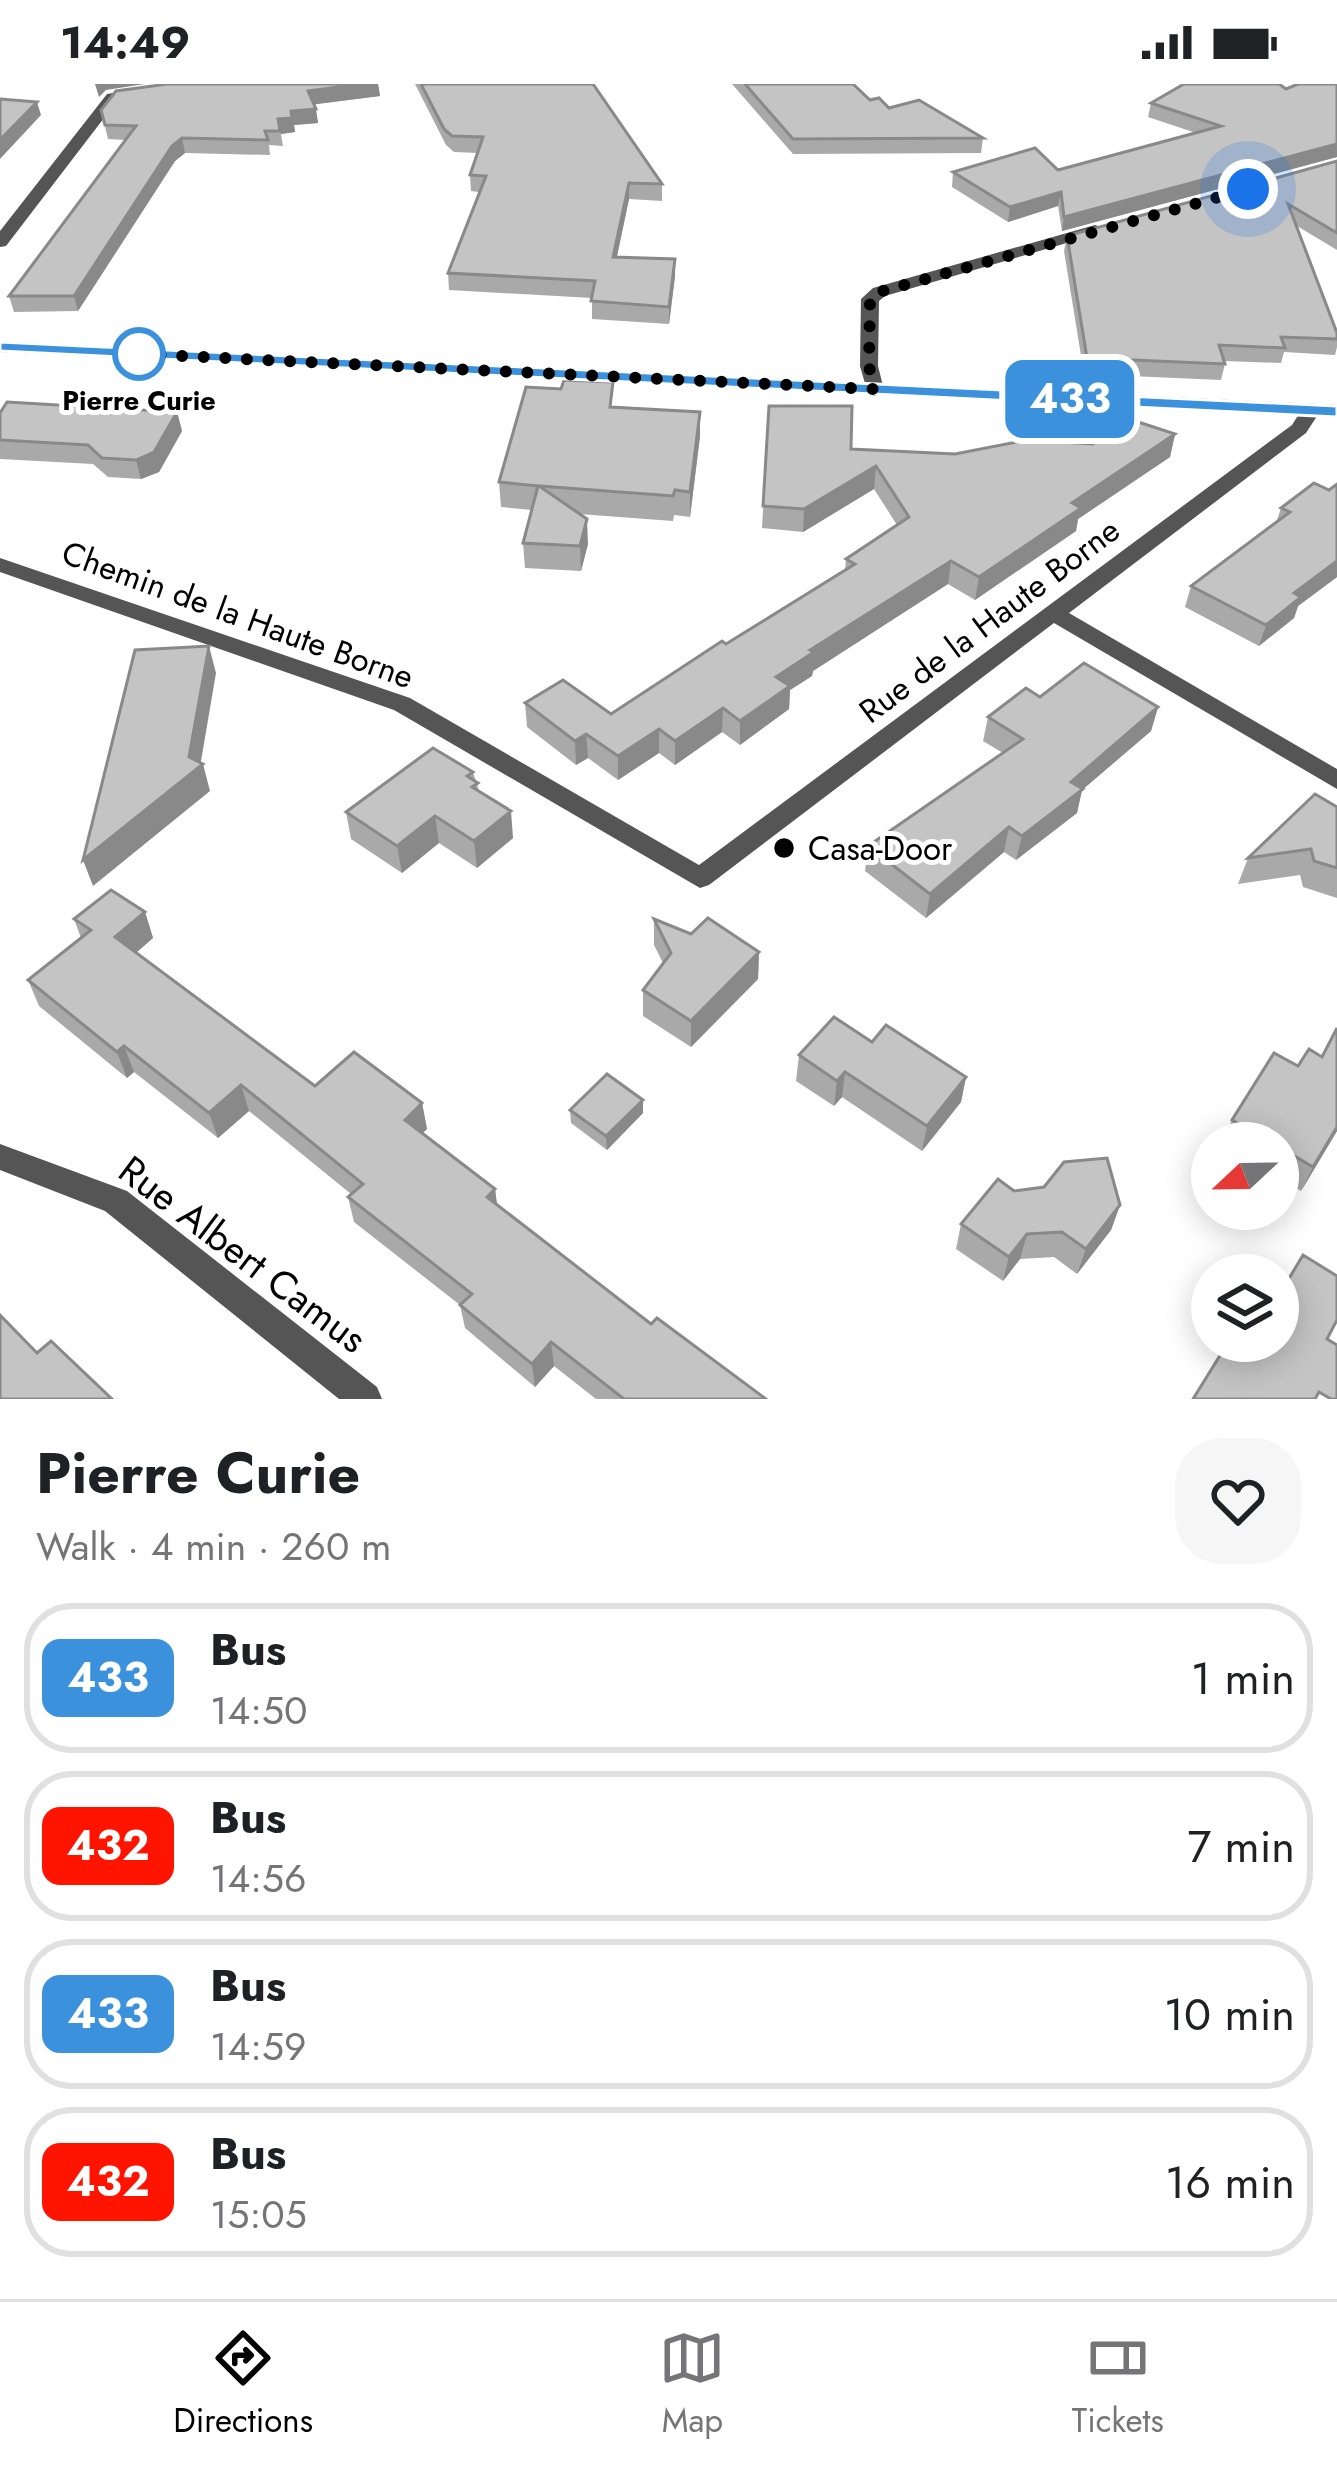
<!DOCTYPE html>
<html lang="en">
<head>
<meta charset="utf-8">
<style>
	:root { --surface:#fff; --page:#f6f6f6; --text:#202124; --muted:#757577; --line:#e0e0e0; --accent:#000 }
	body { margin:0; font-family:Jost,sans-serif; background:var(--page); color:var(--text); height:100vh; display:flex; flex-direction:column; font-size:45px; white-space:nowrap }
	* { box-sizing:border-box; margin:0 }
	p { font-size:39px; color:var(--muted) }
	.icon { flex:none; width:66px; height:66px; fill:none; stroke:currentColor; stroke-width:2; stroke-linecap:round; stroke-linejoin:round }
	.map { position:relative; height:1315px; overflow:hidden }
	.details { display:flex; flex-direction:column; background:var(--surface); flex:1 }
	.details>* { flex:none }
	.badge { padding:0 24px; border-radius:18px; font-size:42px; line-height:78px }
	.needle { width:78px; rotate:248deg }
	.buttons { position:absolute; left:1191px; top:1038px; display:grid; gap:24px }
	.buttons a { display:grid; place-items:center; width:108px; height:108px; border-radius:50%; background:var(--surface); box-shadow:0 6px 30px #0003; font-size:60px }
	.you { position:absolute; width:60px; height:60px; margin:-30px; border:9px solid #fff; border-radius:50%; background:#1a73e8; box-shadow:0 0 0 18px #1a73e833 }
	.map>.badge { position:absolute; translate:-50% -50%; box-shadow:0 0 0 6px #fff }
	.round { display:grid; place-items:center; flex:none; width:126px; height:126px; border-radius:48px; background:var(--page) }
	.overview { display:flex; align-items:center; justify-content:space-between; height:204px; padding:0 36px }
	h1 { font-size:57px; font-weight:700; line-height:90px }
	ul { padding:0; list-style:none }
	li { display:flex; align-items:center; gap:36px; height:150px; margin:0 24px 18px; padding:0 12px; border:6px solid var(--line); border-radius:48px }
	li div { flex:1 }
	li b { display:block; font-size:45px }
	li em { font-style:normal }
	li .badge { min-width:132px; font-weight:700; text-align:center }
	.status { display:flex; justify-content:space-between; align-items:center; height:84px; padding:0 60px; background:var(--surface); direction:ltr }
	.status svg { height:33px; fill:currentColor }
	.tab-bar { display:flex; justify-content:space-around; align-items:center; height:168px; border-top:3px solid var(--line); background:var(--surface); font-size:33px; color:var(--muted) }
	.tab-bar a { display:grid; justify-items:center; gap:6px }
	.tab-bar .active { color:var(--accent) }
	.map>svg:first-child { display:block }
</style>
</head>
<body>
<div class="status"><b>14:49</b><svg viewBox="0 0 49 12"><path d="M0 12V9h3v3zM5 12V6h3v6zM10 12V3h3v9zM15 12V0h3v12zM26 1h20v11H26zM47 4h2v5h-2z"/></svg></div>
<div class="map">
<svg width="1337" height="1315" viewBox="0 0 1337 1315">
	<rect width="100%" height="100%" fill="#fff"/>
	<g fill="none" stroke-linecap="round" stroke-linejoin="round">
		<g fill="#555" fill-rule="evenodd">
			<path d="M125 7 130 8V14L117 17 6 162 0 163V147L107 10Z"/>
			<path d="M1095 141 1101 143V149L885 212 879 217 878 282 884 306 875 312 868 310 860 282 861 215 873 204Z"/>
			<path d="M1311 320 1321 326 1306 349 1069 529 1337 685V705L1054 539 709 801 700 804 394 626 0 488V474L410 614 699 781 1292 341 1304 322Z"/>
			<path d="M0 1060 127 1107 377 1303 382 1315H339L105 1127 0 1086Z"/>
		</g>
		<path fill="#222" fill-rule="evenodd" d="M0 258 1337 321V333L0 268Z"/>
	</g>
	<g fill="#a9a9a9">
		<path d="M167 0H378L380 12 314 20 318 39 294 41 295 48 281 50 283 62 269 61 270 71 185 69 175 77 78 227 14 228 9 212 126 56 108 55 101 26Z"/>
		<path d="M415 0H593L662 100V117L629 115 617 173 675 175V192L669 240 592 235V214L449 206 448 189 479 108 471 107 470 91 478 69 454 68 446 61Z"/>
		<path d="M732 0H853L870 16 889 24 983 54 981 69 793 70Z"/>
		<path d="M1337 0V73L1062 147 1058 122 1008 138 952 103 953 88 1058 86 1196 49 1148 33 1151 19Z"/>
		<path d="M1337 77V166L1297 142 1337 249V263L1335 271 1284 268 1281 279 1224 277 1225 280 1221 296 1084 290 1064 167 1067 152Z"/>
		<path d="M769 322 851 365 955 370 1093 360 1175 350 1170 373 1078 435 1076 447 975 516 948 500 813 587 812 592 790 606 789 625 740 661 722 648 675 681 659 669 618 696 588 674 576 681 527 643 525 619 611 630 845 486 846 475 897 441 874 405 803 448 762 444Z"/>
		<path d="M613 323 700 352 690 433 674 431 673 437 579 430 588 460 581 487 525 484 523 459 532 426 501 423 499 398Z"/>
		<path d="M177 328 182 347 159 388 141 395 108 393 93 380 0 375V329Z"/>
		<path d="M1337 400V493L1298 522 1294 534 1259 562 1185 523 1191 502 1276 439 1281 424 1329 406Z"/>
		<path d="M1040 613 1158 623 1151 647 1082 706 1077 729 1016 776 1004 768 926 834 865 787 868 762 1003 669 983 657 988 633Z"/>
		<path d="M473 688 479 707 513 754 477 784 439 759 402 789 351 755 346 728Z"/>
		<path d="M1337 723V814L1303 803 1300 791 1238 800 1248 774Z"/>
		<path d="M145 828 153 854 136 869 315 1002 422 1019 427 1045 422 1049 495 1105 497 1121 651 1240 766 1315H596L554 1282 535 1303 465 1244 460 1221 354 1138 348 1113 351 1110 249 1027 218 1054 134 988 127 994 39 922 28 896 81 854 74 835Z"/>
		<path d="M654 835 691 850 759 868 758 895 691 963 643 932V906L663 879 654 861Z"/>
		<path d="M1337 944V1047L1301 1107 1278 1094V1059H1222L1232 1036 1298 982 1322 973Z"/>
		<path d="M799 971 966 993 961 1018 922 1067 842 1013 834 1022 796 997Z"/>
		<path d="M643 1016V1029L607 1066 571 1039 570 1026Z"/>
		<path d="M1014 1107 1120 1121 1111 1146 1077 1190 1054 1173 1020 1175 1003 1197 956 1165 961 1140Z"/>
	</g>
	<g fill="#898989">
		<path d="M95 0H145L106 6 99 13Z"/>
		<path d="M361 0H378L380 12 310 21 308 7Z"/>
		<path d="M37 18 41 31 0 75V56Z"/>
		<path d="M316 25 318 39 294 41 295 48 281 50 278 35 291 27Z"/>
		<path d="M182 54 185 69 175 77 78 227 74 212 172 62Z"/>
		<path d="M1337 60V73L1062 147 1064 133Z"/>
		<path d="M629 99V115L613 190V173Z"/>
		<path d="M1061 108 1058 122 1008 138 1010 123Z"/>
		<path d="M675 175V192L669 240V223Z"/>
		<path d="M177 328 182 347 159 388 141 395 136 376Z"/>
		<path d="M700 328V352L690 433V408Z"/>
		<path d="M1175 350 1170 373 1078 435 1076 447 975 516 979 493 1072 419Z"/>
		<path d="M876 382 874 405 803 448 804 425Z"/>
		<path d="M587 435 588 460 581 487 580 462Z"/>
		<path d="M951 477 948 500 813 587 812 592 790 606 789 625 740 661V637L776 593 810 566Z"/>
		<path d="M1337 477V493L1298 522 1294 534 1259 562 1266 541 1294 509Z"/>
		<path d="M209 562 216 589 200 683 203 680 210 707 93 802 83 776 189 673Z"/>
		<path d="M1158 623 1151 647 1082 706 1077 729 1016 776 1022 752 1071 698Z"/>
		<path d="M723 624 722 648 675 681V657Z"/>
		<path d="M659 645V669L618 696V672Z"/>
		<path d="M586 650 588 674 576 681 575 657Z"/>
		<path d="M511 727 513 754 477 784 474 757Z"/>
		<path d="M435 732 439 759 402 789 397 762Z"/>
		<path d="M1009 743 1004 768 926 834 930 810Z"/>
		<path d="M145 828 153 854 124 879 115 853Z"/>
		<path d="M759 868 758 895 691 963V937Z"/>
		<path d="M124 962 134 988 127 994 117 968Z"/>
		<path d="M845 988 842 1013 834 1022 837 997Z"/>
		<path d="M966 993 961 1018 922 1067 927 1042Z"/>
		<path d="M241 1001 249 1027 218 1054 209 1029Z"/>
		<path d="M643 1016V1029L607 1066 606 1052Z"/>
		<path d="M422 1019 427 1045 410 1061 405 1036Z"/>
		<path d="M1337 1043V1047L1301 1107 1313 1083Z"/>
		<path d="M495 1105 498 1129 487 1113Z"/>
		<path d="M1120 1121 1111 1146 1077 1190 1086 1165Z"/>
		<path d="M1027 1150 1020 1175 1003 1197 1009 1173Z"/>
		<path d="M551 1258 554 1282 535 1303 532 1280Z"/>
	</g>
	<g fill="#c4c4c4" stroke="#898989" stroke-width="3">
		<path d="M167 0H361L308 7 316 25 291 27 292 34 278 35 280 47H265L268 56 182 54 172 62 74 212H9L136 42 105 41 101 26 116 7Z"/>
		<path d="M421 0H593L662 100 629 99 613 173 675 175 669 223 591 217 595 197 448 189 486 92 470 91 483 53 452 52 444 45Z"/>
		<path d="M745 0H853L870 16 879 14 889 24 919 16 983 54 793 55Z"/>
		<path d="M1184 0H1279L1286 5 1298 0H1337V60L1064 133 1061 108 1010 123 953 88 1035 64 1058 86 1221 42 1151 19Z"/>
		<path d="M0 15 37 18 0 56Z"/>
		<path d="M1337 77V149L1288 120 1337 249V255L1281 253 1285 264 1219 261 1225 280 1087 274 1067 152Z"/>
		<path d="M564 296 613 298 610 323 700 328 690 408 675 406 673 412 539 402 587 435 580 462 523 459 538 402 499 398 526 303 561 305Z"/>
		<path d="M7 318 177 328 154 368 136 376 102 374 88 361 0 356V329Z"/>
		<path d="M769 322H852L851 365 955 370 1027 356 1093 360 1117 331 1175 350 1072 419 1081 424 979 493 951 477 810 566 814 568 776 593 790 602 740 637 723 624 675 657 659 645 618 672 586 650 575 657 525 619 563 596 611 630 722 557 726 560 855 480 846 475 909 433 876 382 804 425 763 422Z"/>
		<path d="M1314 399 1329 406 1337 400V477L1294 509 1301 513 1266 541 1191 502 1290 428 1281 424Z"/>
		<path d="M209 562 189 673 203 680 83 776 135 566Z"/>
		<path d="M1084 579 1158 623 1071 698 1083 705 1022 752 1009 743 930 810 868 762 1023 655 988 633 1026 604 1040 613Z"/>
		<path d="M433 664 473 688 467 692 478 699 472 703 511 727 474 757 435 732 397 762 346 728Z"/>
		<path d="M1315 710 1337 723V784L1314 777 1311 765 1248 774Z"/>
		<path d="M111 806 145 828 115 853 315 1002 354 968 422 1019 405 1036 495 1105 487 1113 651 1240 657 1234 766 1315H624L551 1258 532 1280 460 1221 472 1210 348 1113 363 1100 241 1001 209 1029 124 962 117 968 28 896 91 846 74 835Z"/>
		<path d="M708 834 759 868 691 937 643 906 671 869 654 835 691 850Z"/>
		<path d="M834 933 872 958 886 941 966 993 927 1042 845 988 837 997 799 971Z"/>
		<path d="M1337 944V1043L1313 1083 1288 1068 1279 1084 1278 1059H1248L1255 1049 1232 1036 1274 969 1298 982 1309 965 1322 973Z"/>
		<path d="M607 990 643 1016 606 1052 570 1026Z"/>
		<path d="M1107 1074 1120 1121 1086 1165 1062 1148 1027 1150 1009 1173 961 1140 998 1095 1014 1107 1044 1103 1064 1078Z"/>
		<path d="M1303 1171 1337 1192V1236L1327 1255 1337 1261V1315H1331L1319 1308 1315 1315H1193L1229 1257H1278V1213Z"/>
		<path d="M0 1231 37 1269 51 1257 112 1315H0Z"/>
	</g>
	<path fill="#3c91dc" stroke="#fff" stroke-width="3" d="M0 258 1337 322V333L0 267Z"/>
	<g fill="none" stroke-linecap="round" stroke-linejoin="round">
		<path stroke="#000" stroke-width="12" stroke-dasharray="0 21.6" d="M139 270 874 305 869 282 870 215 879 208 1248 105"/>
	</g>
	<circle fill="#fff" stroke="#3c91dc" stroke-width="6" cx="139" cy="270" r="24"/>
	<circle fill="#000" stroke="#fff" stroke-width="4.5" cx="784" cy="764" r="12"/>
	<g text-anchor="middle" stroke-width="10" stroke-linejoin="round" paint-order="stroke">
		<g font-size="27" font-weight="bold" fill="#000" stroke="#fff">
			<text x="139" y="326">Pierre Curie</text>
		</g>
		<g font-size="33" fill="#000" stroke="#fff">
			<text transform="translate(238 530) rotate(20)" y="12">Chemin de la Haute Borne</text>
			<text transform="translate(989 536) rotate(-37)" y="12">Rue de la Haute Borne</text>
		</g>
		<g font-size="33" fill="#000" stroke="#fff" text-anchor="start">
			<text x="808" y="776">Casa-Door</text>
		</g>
		<g font-size="39" fill="#000" stroke="#fff">
			<text transform="translate(243 1170) rotate(37)" y="14">Rue Albert Camus</text>
		</g>
	</g>
</svg>
<div class="buttons">
<a><svg class="needle" viewBox="-14 -14 28 28"><path d="M0-13l5 13h-10z" fill="#e53935"/><path d="M0 13l5-13h-10z" fill="#757577"/></svg></a>
<a><svg class="icon" aria-label="layers" viewBox="0 0 24 24"><path d="M12 4l9 5-9 5-9-5zM3 14l9 5 9-5"/></svg></a>
</div>
<div class="you" style="left:1248px;top:105px"></div>
<b class="badge" style="left:1070px;top:315px;background:#3c91dc;color:#fff">433</b>
</div>
<section class="details">
<div class="overview"><div><h1>Pierre Curie</h1><p>Walk · 4 min · 260 m</p></div><a class="round"><svg class="icon" aria-label="heart" viewBox="0 0 24 24"><path d="M12 20l-8-8c-3-5 5-10 8-4 3-6 11-1 8 4z"/></svg></a></div>
<ul>
<li><span class="badge" style="background:#3c91dc;color:#fff">433</span><div><b>Bus</b><p>14:50</p></div><em>1 min</em></li>
<li><span class="badge" style="background:#ff1400;color:#fff">432</span><div><b>Bus</b><p>14:56</p></div><em>7 min</em></li>
<li><span class="badge" style="background:#3c91dc;color:#fff">433</span><div><b>Bus</b><p>14:59</p></div><em>10 min</em></li>
<li><span class="badge" style="background:#ff1400;color:#fff">432</span><div><b>Bus</b><p>15:05</p></div><em>16 min</em></li>
</ul>
</section>
<nav class="tab-bar">
<a class="active"><svg class="icon" aria-label="directions" viewBox="0 0 24 24"><path d="M12 3l9 9-9 9-9-9zM9 14v-3h6M13 9l2 2-2 2"/></svg>Directions</a>
<a><svg class="icon" aria-label="map" viewBox="0 0 24 24"><path d="M3 6l6-2 6 2 6-2v14l-6 2-6-2-6 2zM9 4v14M15 6v14"/></svg>Map</a>
<a><svg class="icon" aria-label="tickets" viewBox="0 0 24 24"><path d="M3 7h18v10H3zM15 7v10"/></svg>Tickets</a>
</nav>
</body>
</html>
